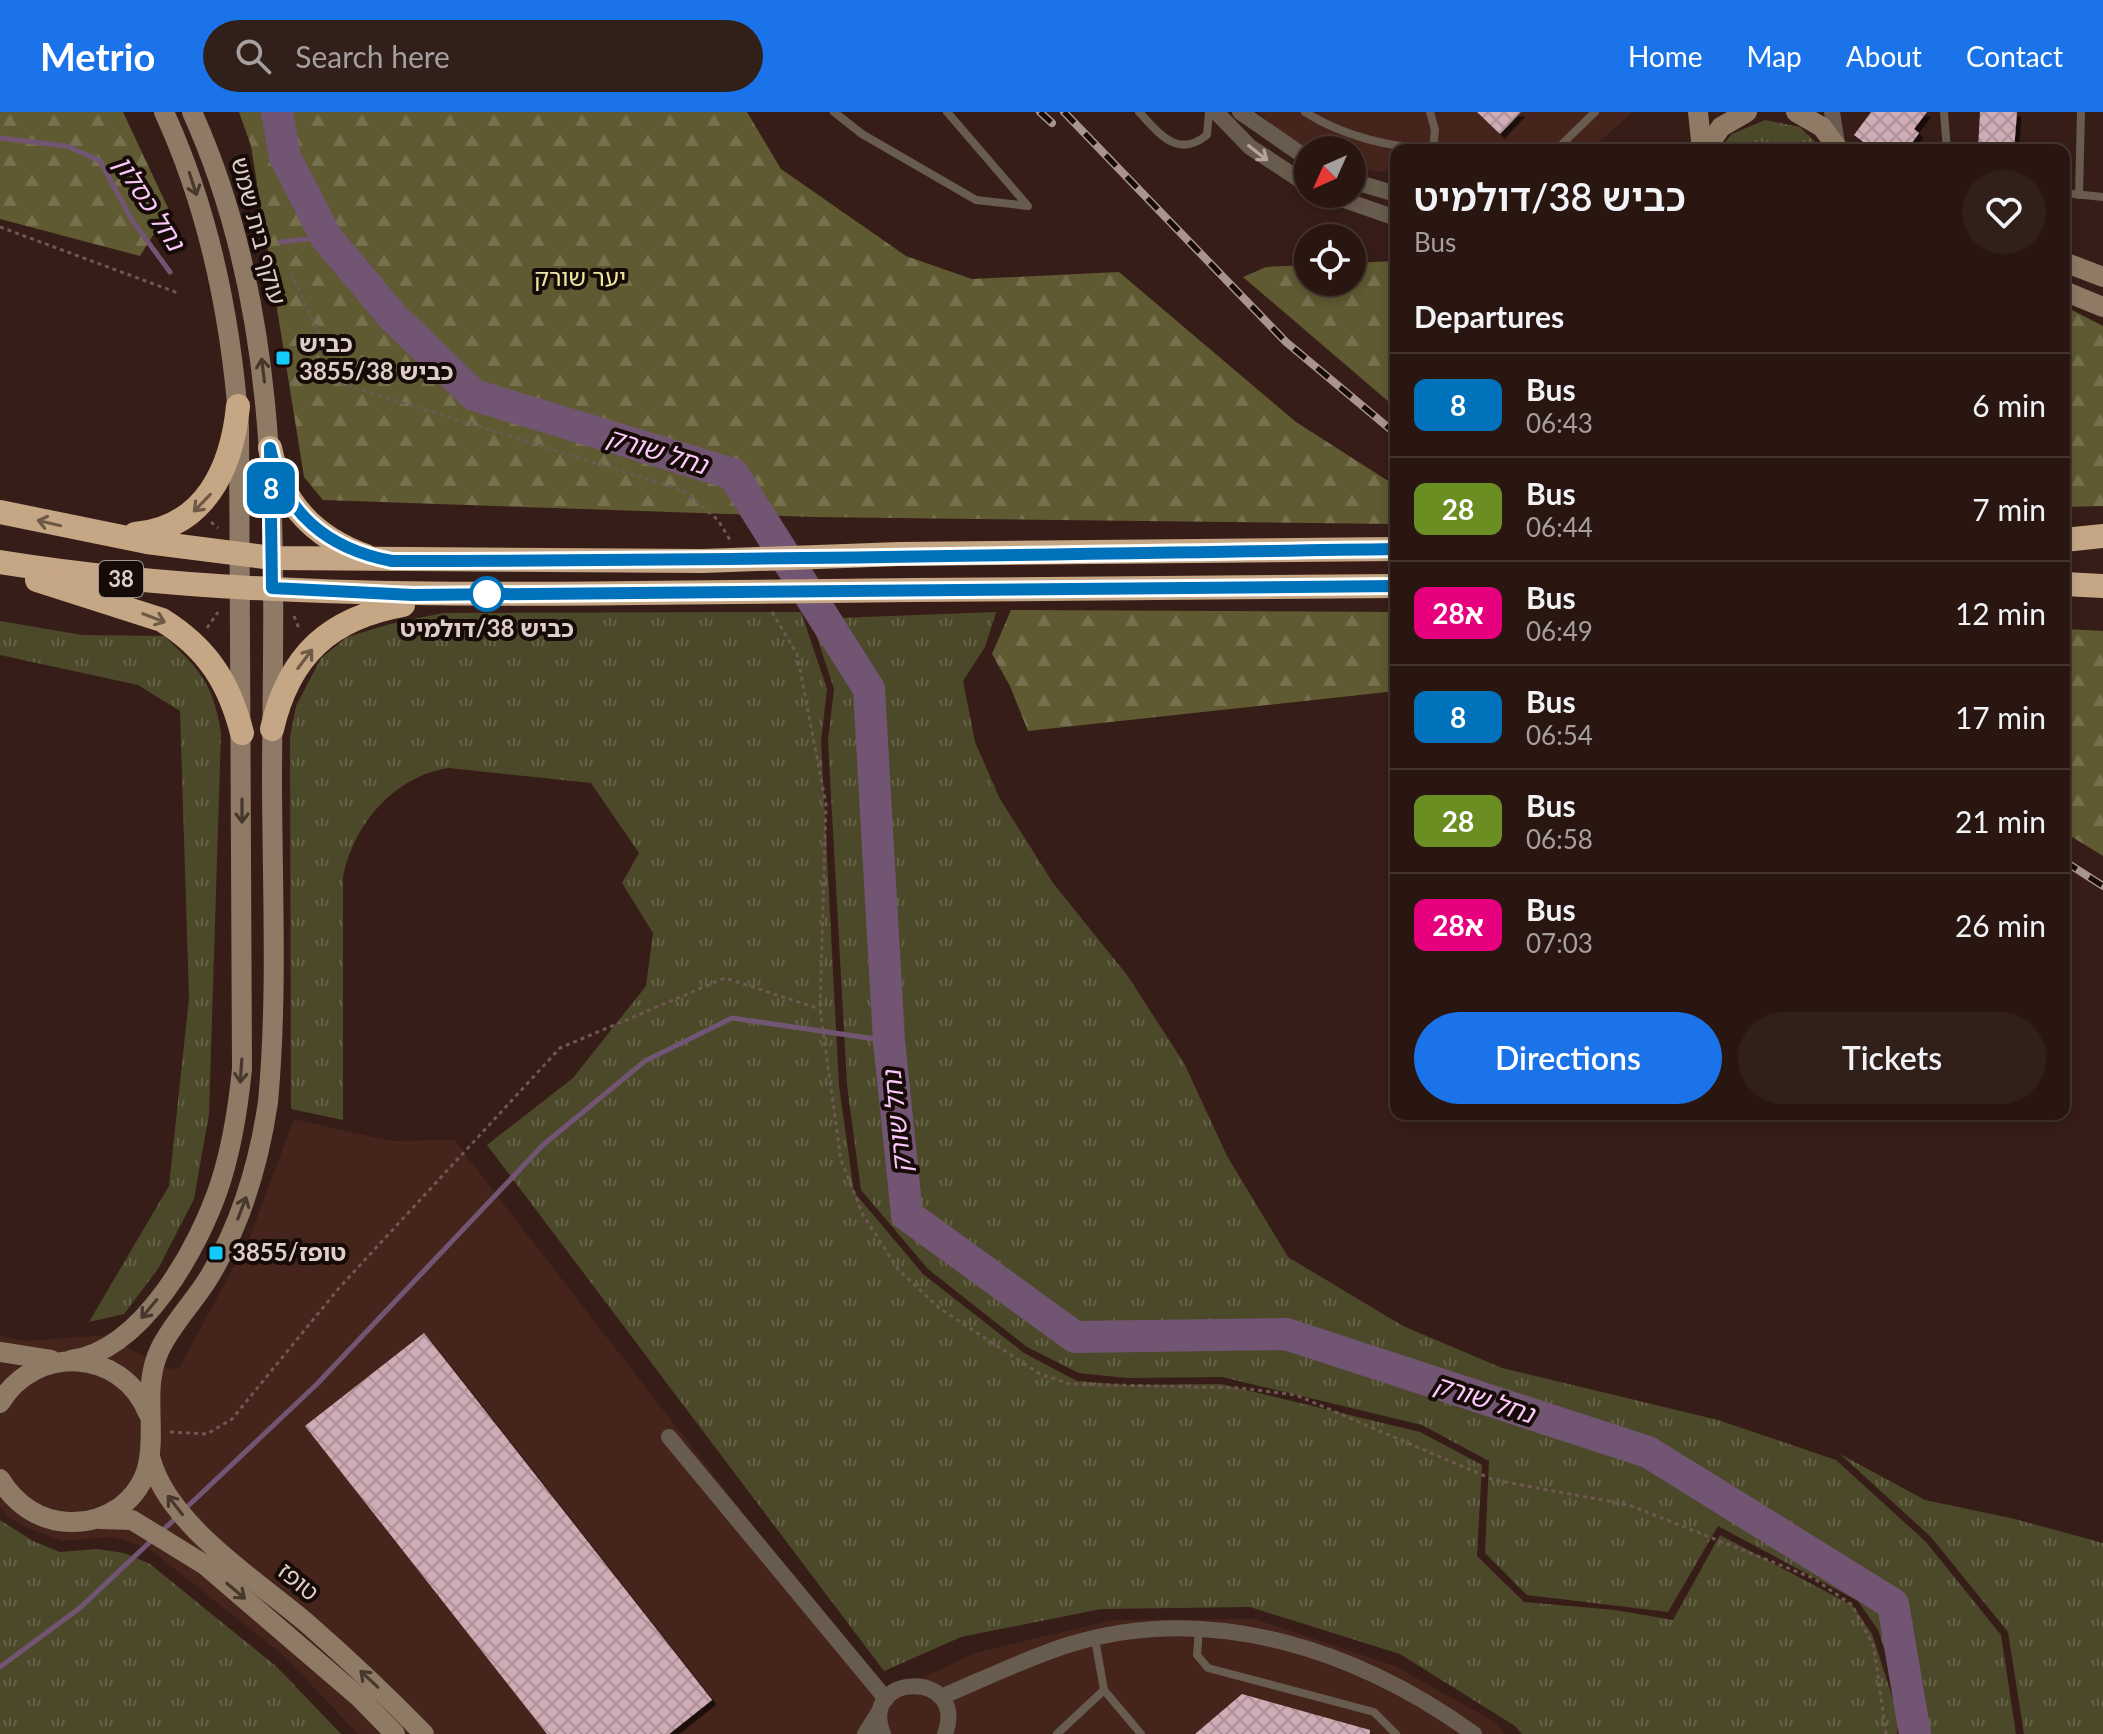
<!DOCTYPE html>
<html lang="en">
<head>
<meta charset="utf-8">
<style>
	:root { --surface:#291611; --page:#311f1a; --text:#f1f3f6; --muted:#a59f9f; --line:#453531; --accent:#1a73e8 }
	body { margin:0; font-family:Lato,"Noto Sans Hebrew",sans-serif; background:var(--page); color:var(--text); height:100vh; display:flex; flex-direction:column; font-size:30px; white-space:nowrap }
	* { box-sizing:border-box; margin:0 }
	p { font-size:26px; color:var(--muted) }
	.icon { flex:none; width:44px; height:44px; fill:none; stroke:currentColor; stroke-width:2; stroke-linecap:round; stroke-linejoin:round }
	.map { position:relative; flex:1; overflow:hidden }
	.panel { position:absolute; left:1390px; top:32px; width:680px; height:976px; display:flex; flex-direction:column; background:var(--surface); border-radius:16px; box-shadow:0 4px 12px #0003,0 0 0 2px var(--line) }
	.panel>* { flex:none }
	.badge { padding:0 16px; border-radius:12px; font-size:28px; line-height:52px }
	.needle { width:52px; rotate:225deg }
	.fabs { position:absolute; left:1294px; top:24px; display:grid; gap:16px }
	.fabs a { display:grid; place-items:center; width:72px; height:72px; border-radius:50%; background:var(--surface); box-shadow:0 4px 12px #0003,0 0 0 2px var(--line); font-size:40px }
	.map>.badge { position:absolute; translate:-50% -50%; box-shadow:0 0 0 4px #fff }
	h2 { padding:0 24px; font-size:30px; line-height:72px }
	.round { display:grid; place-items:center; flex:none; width:84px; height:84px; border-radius:42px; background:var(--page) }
	.summary { display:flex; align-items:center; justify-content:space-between; height:136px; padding:0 24px }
	h1 { font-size:38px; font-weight:600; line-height:60px }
	.primary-button { display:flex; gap:16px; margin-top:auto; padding:16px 24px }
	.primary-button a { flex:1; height:92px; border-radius:48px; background:var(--accent); color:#fff; font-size:32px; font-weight:600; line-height:92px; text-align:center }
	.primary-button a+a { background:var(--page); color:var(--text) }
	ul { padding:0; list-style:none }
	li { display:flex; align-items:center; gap:24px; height:104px; padding:0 24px; border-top:2px solid var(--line) }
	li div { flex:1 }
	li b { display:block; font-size:30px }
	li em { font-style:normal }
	li .badge { min-width:88px; font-weight:700; text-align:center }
	header { display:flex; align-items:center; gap:48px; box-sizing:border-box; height:112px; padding:0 40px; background:var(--accent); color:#fff }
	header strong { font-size:38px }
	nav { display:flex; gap:44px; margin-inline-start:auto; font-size:28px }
	.search { width:560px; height:72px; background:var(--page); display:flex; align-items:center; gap:20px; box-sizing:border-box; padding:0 28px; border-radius:44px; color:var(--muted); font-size:30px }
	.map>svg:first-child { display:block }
</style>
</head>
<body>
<header>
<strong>Metrio</strong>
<div class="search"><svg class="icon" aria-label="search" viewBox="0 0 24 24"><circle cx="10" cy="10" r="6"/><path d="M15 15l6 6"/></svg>Search here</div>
<nav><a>Home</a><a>Map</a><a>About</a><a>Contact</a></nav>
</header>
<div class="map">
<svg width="2103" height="1622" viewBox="0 0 2103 1622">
	<defs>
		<pattern id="grass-tufts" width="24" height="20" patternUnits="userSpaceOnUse" patternTransform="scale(2)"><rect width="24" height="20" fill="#4c492b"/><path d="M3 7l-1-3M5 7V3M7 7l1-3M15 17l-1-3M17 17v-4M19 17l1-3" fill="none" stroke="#656248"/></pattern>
		<pattern id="forest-firs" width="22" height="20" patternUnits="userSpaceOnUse" patternTransform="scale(2)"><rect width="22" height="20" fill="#5f5a32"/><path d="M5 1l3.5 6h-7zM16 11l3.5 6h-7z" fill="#76704e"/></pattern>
		<pattern id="building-cross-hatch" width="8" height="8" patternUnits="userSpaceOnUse" patternTransform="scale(2)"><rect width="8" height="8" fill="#cfabb5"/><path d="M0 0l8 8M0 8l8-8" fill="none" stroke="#ac9097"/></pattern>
		<filter id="shadow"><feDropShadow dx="4.5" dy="4.5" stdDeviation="0" flood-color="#0009"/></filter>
	</defs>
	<rect width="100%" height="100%" fill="#371d17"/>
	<g fill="#45241c">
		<path d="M1258 0H1632L1591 38H1396V61L1352 57V38L1297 40Z"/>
		<path d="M294 1007 390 1029 454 1028 884 1583 978 1540 1113 1508 1255 1507 1395 1554 1495 1610 1505 1622H358L283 1543 148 1436 113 1425 62 1429 27 1416 7 1404 0 1395V1224L28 1229 106 1223 166 1257 179 1256 249 1127Z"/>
	</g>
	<g fill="url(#grass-tufts)">
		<path d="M1765 8 1800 15 1823 38H1718L1732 22Z"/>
		<path d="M801 500 827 577 821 629 839 974 854 1080 923 1162 1024 1241 1077 1269 1127 1273 1221 1272 1420 1320 1482 1353 1477 1444 1524 1490 1615 1498 1673 1508 1720 1423 1853 1494 1872 1522 1899 1606 1897 1622H1522L1515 1614 1400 1542 1250 1495 1101 1497 961 1525 884 1559 487 1033 573 966 646 874 653 821 622 771 639 741 591 671 449 656C394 664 354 712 343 765V1008L291 997 290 625 296 594 321 546 347 525 390 512 443 501Z"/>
		<path d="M996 500 985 535 963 569 975 630 1000 687 1053 771 1127 863 1184 951 1227 1044 1288 1145 1403 1214 1502 1256 1718 1308 1836 1348 1926 1430 2001 1523 2016 1622H1905L1907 1606 1878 1518 1858 1489 1718 1414 1668 1500 1527 1483 1485 1441 1489 1349 1422 1313 1222 1265 1127 1266 1079 1261 1027 1235 928 1157 861 1078 847 973 828 629 834 577 811 507Z"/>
		<path d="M0 509 82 523 164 524C200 557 213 572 221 620L209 1002 194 1087 158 1157 124 1202 89 1210 169 1074 189 886 180 599 138 573 0 543Z"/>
		<path d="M1840 1342 1925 1388 2015 1407 2103 1431V1622H2024L2008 1520 1931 1425Z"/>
		<path d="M0 1408 33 1429 60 1440 97 1437 124 1441 150 1452 277 1555 341 1622H0Z"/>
	</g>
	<g fill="url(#forest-firs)">
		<path d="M0 0H123L169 98 140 144 0 107Z"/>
		<path d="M239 0H747L781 57 906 144 972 167 1119 160 1296 310 1396 374V412L815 405 323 388 304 365 251 34Z"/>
		<path d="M1396 149V296L1243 165 1266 155 1308 153V170H1352V151Z"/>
		<path d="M2064 194 2103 214V394L2064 395Z"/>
		<path d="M1011 498 1396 500V579L1028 619 1010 574 992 542Z"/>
		<path d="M2064 517 2103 519V744L2064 720Z"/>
	</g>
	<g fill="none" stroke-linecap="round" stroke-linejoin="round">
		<g stroke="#725572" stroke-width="5">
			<path d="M0 26 67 34 100 49 132 108 170 160"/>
			<path d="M281 130 326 125"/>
			<path d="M186 1396 317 1272 543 1033 645 949 732 906 889 929"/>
			<path d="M160 1421 179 1403"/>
			<path d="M0 1555 81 1495 152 1428"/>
		</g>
		<path stroke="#725572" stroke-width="32" d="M277 0 285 45 326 125 393 205 474 283 733 362 869 577 889 929 907 1103 1075 1225 1286 1222 1648 1340 1893 1492 1915 1622"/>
	</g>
	<g fill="url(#building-cross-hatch)" filter="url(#shadow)">
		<path d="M1477 0H1521L1500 22Z"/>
		<path d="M1871 0H1927L1914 17 1919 21 1907 38H1874L1854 23Z"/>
		<path d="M1980 0H2017L2014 38 1978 37Z"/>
		<path d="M424 1221 712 1588 669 1622H547L305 1314Z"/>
		<path d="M1242 1582 1370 1618V1622H1195Z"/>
	</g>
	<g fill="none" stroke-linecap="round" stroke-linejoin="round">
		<g stroke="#6f5752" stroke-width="3" stroke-dasharray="4 4" stroke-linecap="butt">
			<path d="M0 115 178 181"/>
			<path d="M291 161 342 272 683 378 718 408 730 428"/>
			<path d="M211 410 218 416"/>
			<path d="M772 500 797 542 826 692 820 897 841 1048 863 1103 898 1157 939 1196 1040 1262 1070 1272 1240 1276 1296 1283 1494 1368 1629 1393 1813 1466 1852 1493 1874 1535 1886 1622"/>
			<path d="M294 504 300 519"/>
			<path d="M207 516 218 500"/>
			<path d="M170 1320 207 1322 232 1307 339 1176 560 936 725 866 820 897"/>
		</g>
		<g stroke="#685c4e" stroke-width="8">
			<path d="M834 0 862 22 976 88 1028 94 947 0"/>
			<path d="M1139 0C1160 22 1177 47 1207 23L1209 0"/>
			<path d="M1305 0C1346 26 1393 36 1442 38"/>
			<path d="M1430 0 1435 18 1433 38"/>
			<path d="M1944 0 1947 38"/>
			<path d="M1556 38 1595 0"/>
			<path d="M2064 81 2103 85"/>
			<path d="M2079 83 2081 0"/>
			<path d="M1199 1518 1197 1543 1208 1556 1374 1600 1396 1622"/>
			<path d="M1095 1527 1104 1578 1141 1622"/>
			<path d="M1057 1622 1104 1578"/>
		</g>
		<g stroke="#685c4e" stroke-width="16">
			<path d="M1216 0 1250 35 1308 73"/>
			<path d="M1240 0 1308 47"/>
			<path d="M1832 0 1837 32"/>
			<path d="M1352 69 1396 82"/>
			<path d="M1327 82 1396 106"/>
			<path d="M669 1325 886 1587"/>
			<path d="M941 1585C984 1567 1026 1546 1071 1532 1213 1489 1359 1539 1474 1622"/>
			<path d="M865 1622 880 1598"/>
			<path d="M883 1622C858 1559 969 1558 945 1622"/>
		</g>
		<g stroke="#8e7a65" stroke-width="20">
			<path d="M1698 0 1702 38"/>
			<path d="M1796 0 1822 15 1839 38"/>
			<path d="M1705 38 1721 15 1747 0"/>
			<path d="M2064 150 2103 165"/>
			<path d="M2064 179 2103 195"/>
			<path d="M0 1240 51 1248"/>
			<path d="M71 1248C143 1238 199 1135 220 1072 232 1035 238 997 242 957L239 315C231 206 210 100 164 0"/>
			<path d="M0 1291C35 1232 122 1236 148 1301"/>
			<path d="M151 1348C169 1414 258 1469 309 1513 349 1548 387 1584 424 1622"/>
			<path d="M0 1367C15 1392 39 1409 69 1410 87 1411 105 1405 120 1395 175 1354 134 1290 160 1237 173 1210 196 1188 211 1162 242 1109 259 1051 268 990 278 882 272 771 272 663 273 439 287 209 192 0"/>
			<path d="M100 1407 132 1408 205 1453 360 1586 395 1622"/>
		</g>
		<g stroke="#c6a785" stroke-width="24">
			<path d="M270 336C281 390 313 425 366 444"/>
			<path d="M0 400 147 430 272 446 703 449"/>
			<path d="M135 422C205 416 232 356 238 294"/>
			<path d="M2064 428 2103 424"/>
			<path d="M900 442 1396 437"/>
			<path d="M0 450C243 489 489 482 734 480"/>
			<path d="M37 468 162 508C207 536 229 570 242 621"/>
			<path d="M2064 472 2103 474"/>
			<path d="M914 478 1396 474"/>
			<path d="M272 617C289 543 330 506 403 493"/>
		</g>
		<defs>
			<g id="rail">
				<path d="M1040 0 1052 11"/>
				<path d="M1064 0 1286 230 1396 322"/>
				<path d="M2064 749 2103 774"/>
			</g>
		</defs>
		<use href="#rail" stroke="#a9948f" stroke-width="8"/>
		<use href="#rail" stroke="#170b08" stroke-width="5" stroke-dasharray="15" stroke-linecap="butt"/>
		<g stroke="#c6a785" stroke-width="24">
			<path d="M703 449 900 442"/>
			<path d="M734 480 914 478"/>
		</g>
	</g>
	<defs><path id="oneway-shaft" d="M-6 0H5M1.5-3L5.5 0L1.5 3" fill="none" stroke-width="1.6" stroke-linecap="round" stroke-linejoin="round" transform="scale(2)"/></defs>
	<use stroke="#b5a59d" href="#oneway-shaft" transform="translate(1258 41) rotate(38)"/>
	<g stroke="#47372d">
		<use href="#oneway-shaft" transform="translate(193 72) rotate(72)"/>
		<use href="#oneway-shaft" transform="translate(263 258) rotate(-97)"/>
		<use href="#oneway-shaft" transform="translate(242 699) rotate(90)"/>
		<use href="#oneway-shaft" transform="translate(241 959) rotate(94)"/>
		<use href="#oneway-shaft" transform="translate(242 1096) rotate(-69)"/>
		<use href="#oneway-shaft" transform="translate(149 1197) rotate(130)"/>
		<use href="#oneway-shaft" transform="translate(175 1393) rotate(-128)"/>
		<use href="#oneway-shaft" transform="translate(236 1479) rotate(40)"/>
		<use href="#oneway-shaft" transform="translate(369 1567) rotate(-137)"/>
	</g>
	<g stroke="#6e5946">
		<use href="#oneway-shaft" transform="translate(202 391) rotate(134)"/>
		<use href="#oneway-shaft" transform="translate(49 411) rotate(-167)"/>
		<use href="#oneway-shaft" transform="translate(154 506) rotate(21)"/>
		<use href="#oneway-shaft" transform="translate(305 547) rotate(-53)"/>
	</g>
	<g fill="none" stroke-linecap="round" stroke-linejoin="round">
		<defs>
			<path id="line" d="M1396 437C1061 442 726 449 392 449 328 437 283 401 270 336L272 476 413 483 1396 474"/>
		</defs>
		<use href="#line" stroke="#fff" stroke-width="18"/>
		<use href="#line" stroke="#0072bc" stroke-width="12"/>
	</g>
	<g fill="#13cafb" stroke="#170b08" stroke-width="3">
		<rect x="275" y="238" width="16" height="16" rx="4"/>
		<rect x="208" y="1133" width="16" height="16" rx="4"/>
	</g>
	<circle fill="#fff" stroke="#0072bc" stroke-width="4" cx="487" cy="482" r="16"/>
	<g text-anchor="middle" stroke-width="8" stroke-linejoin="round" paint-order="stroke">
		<rect fill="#170b08" stroke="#a3938e" stroke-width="2" x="99" y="449" width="44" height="36" rx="6"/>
		<g font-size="22" font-weight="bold" fill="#dfcdc8">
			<text x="121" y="475">38</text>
		</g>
		<g font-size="24" fill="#dfcdc8" stroke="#170b08">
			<text transform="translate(258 119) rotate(75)" y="8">עוקף בית שמש</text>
			<text transform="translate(298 1470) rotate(40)" y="8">טופז</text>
		</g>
		<g font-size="24" fill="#eee6a1" stroke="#170b08">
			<text x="580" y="174">יער שורק</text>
		</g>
		<g font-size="24" font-weight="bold" fill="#dfcdc8" stroke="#170b08" text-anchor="start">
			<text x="299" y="240">כביש<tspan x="299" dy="28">3855/כביש 38</tspan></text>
			<text x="232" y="1149">3855/טופז</text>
		</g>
		<g font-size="24" font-weight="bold" fill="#dfcdc8" stroke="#170b08">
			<text x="487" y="525">כביש 38/דולמיט</text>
		</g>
		<g font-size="26" font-style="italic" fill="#fbc8fb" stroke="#170b08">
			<text transform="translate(149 91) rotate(57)" y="9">נחל כסלון</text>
			<text transform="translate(657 339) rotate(17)" y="9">נחל שורק</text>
			<text transform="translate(897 1010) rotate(-96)" y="9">נחל שורק</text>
			<text transform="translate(1484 1287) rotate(18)" y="9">נחל שורק</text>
		</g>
	</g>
</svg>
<div class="fabs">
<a><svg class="needle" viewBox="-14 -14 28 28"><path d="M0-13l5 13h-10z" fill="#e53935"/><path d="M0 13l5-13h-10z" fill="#a59f9f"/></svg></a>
<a><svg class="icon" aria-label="locate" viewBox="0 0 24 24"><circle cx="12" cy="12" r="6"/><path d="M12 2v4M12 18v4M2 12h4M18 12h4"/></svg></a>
</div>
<b class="badge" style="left:271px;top:376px;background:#0072bc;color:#fff">8</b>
<section class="panel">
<div class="summary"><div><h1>כביש 38/דולמיט</h1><p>Bus</p></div><a class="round"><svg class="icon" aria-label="heart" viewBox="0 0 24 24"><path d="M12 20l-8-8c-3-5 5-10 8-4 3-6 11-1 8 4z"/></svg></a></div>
<h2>Departures</h2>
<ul>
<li><span class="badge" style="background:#0072bc;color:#fff">8</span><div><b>Bus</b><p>06:43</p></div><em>6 min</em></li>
<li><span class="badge" style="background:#6b8e23;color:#fff">28</span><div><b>Bus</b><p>06:44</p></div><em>7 min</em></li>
<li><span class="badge" style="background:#e6007e;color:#fff">28א</span><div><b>Bus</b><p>06:49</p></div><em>12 min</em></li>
<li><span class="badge" style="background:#0072bc;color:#fff">8</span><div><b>Bus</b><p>06:54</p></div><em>17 min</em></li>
<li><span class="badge" style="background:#6b8e23;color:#fff">28</span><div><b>Bus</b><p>06:58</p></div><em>21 min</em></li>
<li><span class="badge" style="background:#e6007e;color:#fff">28א</span><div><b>Bus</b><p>07:03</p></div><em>26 min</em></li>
</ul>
<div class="primary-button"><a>Directions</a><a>Tickets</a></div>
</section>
</div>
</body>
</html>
